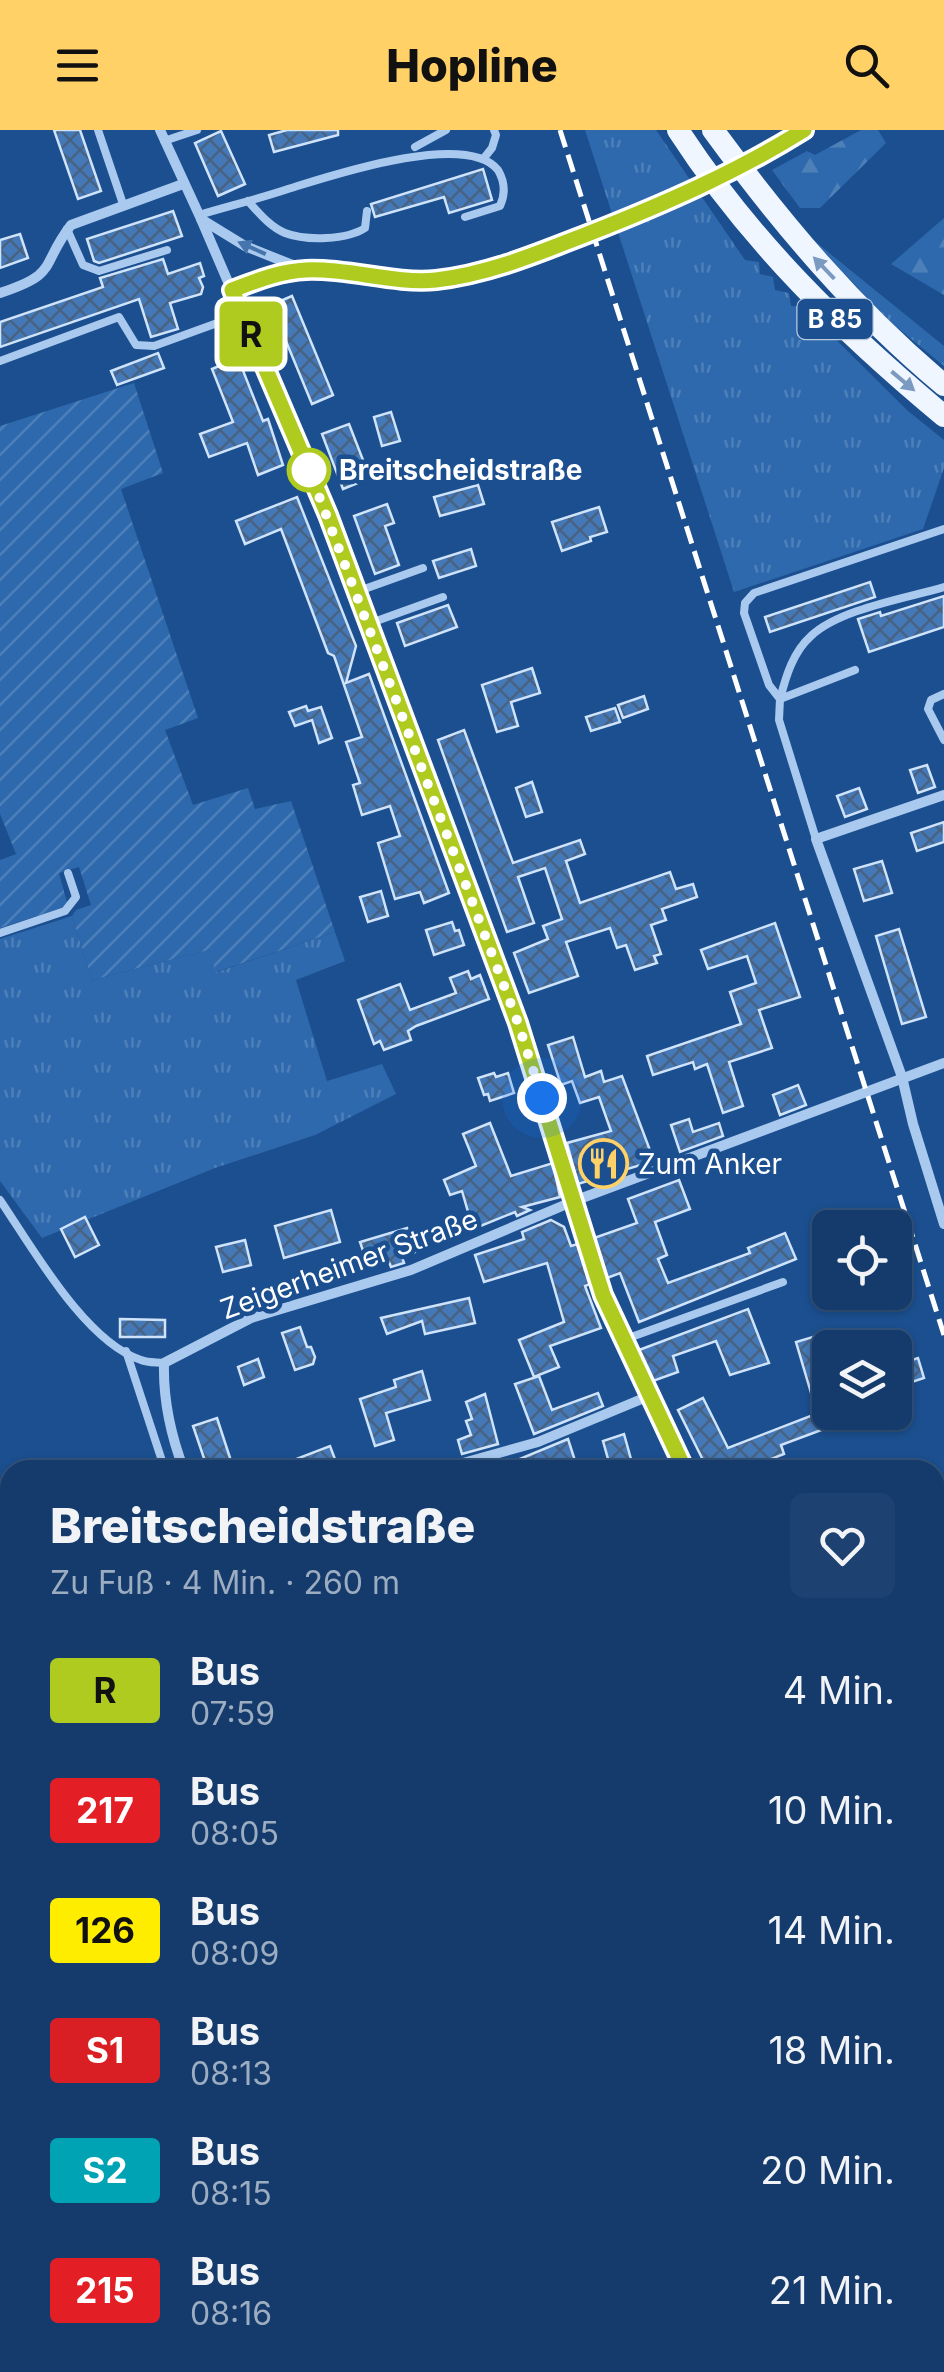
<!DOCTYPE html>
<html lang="de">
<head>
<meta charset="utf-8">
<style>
	:root { --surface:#143b6b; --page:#1d4271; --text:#f1f3f6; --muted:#9dadc1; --line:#33557e; --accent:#ffd166 }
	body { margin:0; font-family:Inter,sans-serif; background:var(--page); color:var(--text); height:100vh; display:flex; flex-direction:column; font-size:38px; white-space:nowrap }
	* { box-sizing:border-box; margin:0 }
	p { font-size:32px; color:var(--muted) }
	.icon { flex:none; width:55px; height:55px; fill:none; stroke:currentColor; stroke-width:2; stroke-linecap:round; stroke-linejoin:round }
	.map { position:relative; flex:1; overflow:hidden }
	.drawer { position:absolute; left:0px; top:1330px; width:945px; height:912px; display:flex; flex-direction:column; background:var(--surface); border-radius:30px 30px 0 0; box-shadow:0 2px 8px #0004,0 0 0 2px var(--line) }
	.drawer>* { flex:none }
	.badge { padding:0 20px; border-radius:8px; font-size:35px; line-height:65px }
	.buttons { position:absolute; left:812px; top:1080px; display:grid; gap:20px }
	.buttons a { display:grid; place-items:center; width:100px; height:100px; border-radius:15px; background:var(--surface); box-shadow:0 2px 8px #0004,0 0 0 2px var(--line); font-size:50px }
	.you { position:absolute; width:50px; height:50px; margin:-25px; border:8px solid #fff; border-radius:50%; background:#1a73e8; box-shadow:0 0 0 15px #1a73e833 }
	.map>.badge { position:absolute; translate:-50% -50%; box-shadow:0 0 0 5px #fff }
	.round { display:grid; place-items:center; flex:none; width:105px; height:105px; border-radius:15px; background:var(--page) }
	.summary { display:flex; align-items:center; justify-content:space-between; height:170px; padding:0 50px }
	h1 { font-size:48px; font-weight:800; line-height:75px }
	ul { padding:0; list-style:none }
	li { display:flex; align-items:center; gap:30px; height:120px; padding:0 50px }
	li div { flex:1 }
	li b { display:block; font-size:38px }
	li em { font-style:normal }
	li .badge { min-width:110px; font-weight:700; text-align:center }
	header { display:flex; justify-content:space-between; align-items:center; height:130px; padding:0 50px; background:var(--accent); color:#111; font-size:45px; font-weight:800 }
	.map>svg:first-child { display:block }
</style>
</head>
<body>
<header><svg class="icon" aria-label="menu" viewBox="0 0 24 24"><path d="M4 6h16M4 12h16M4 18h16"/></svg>Hopline<svg class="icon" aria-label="search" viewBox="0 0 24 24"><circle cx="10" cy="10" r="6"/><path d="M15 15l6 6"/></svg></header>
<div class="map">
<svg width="944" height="2242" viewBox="0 0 944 2242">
	<defs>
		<pattern id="grass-tufts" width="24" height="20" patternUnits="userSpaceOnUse" patternTransform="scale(2.5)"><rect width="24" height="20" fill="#2e69ad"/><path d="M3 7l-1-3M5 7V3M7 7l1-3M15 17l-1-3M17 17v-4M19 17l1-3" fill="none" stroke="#4d80b9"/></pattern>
		<pattern id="forest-firs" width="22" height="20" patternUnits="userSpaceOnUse" patternTransform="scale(2.5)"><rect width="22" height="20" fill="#2e69ad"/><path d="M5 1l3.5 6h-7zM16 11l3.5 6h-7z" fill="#4d80b9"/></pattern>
		<pattern id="garden-furrows" width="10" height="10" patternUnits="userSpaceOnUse" patternTransform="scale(2.5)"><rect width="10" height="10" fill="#2e69ad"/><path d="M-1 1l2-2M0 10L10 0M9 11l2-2" fill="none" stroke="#4d80b9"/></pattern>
		<pattern id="water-waves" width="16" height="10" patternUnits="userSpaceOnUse" patternTransform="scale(2.5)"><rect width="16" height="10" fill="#3c6290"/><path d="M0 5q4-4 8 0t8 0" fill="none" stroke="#597aa1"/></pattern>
		<pattern id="building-cross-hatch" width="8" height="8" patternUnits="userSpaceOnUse" patternTransform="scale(2.5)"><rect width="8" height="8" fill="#4478b7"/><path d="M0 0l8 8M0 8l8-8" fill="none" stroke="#486282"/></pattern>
	</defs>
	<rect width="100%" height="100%" fill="#1b4f8f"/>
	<g fill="url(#grass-tufts)">
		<path d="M585 0H656L745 130 759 132 760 144 773 147 775 160 789 163 791 176 803 177 908 281 944 310V338L923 399 734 462Z"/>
		<path d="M812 109 944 216V236L887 189Z"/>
		<path d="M72 786 92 850 209 820 217 842 335 802 345 831 296 850 327 951 382 934 396 964 315 1005 215 1038 42 1108 0 1051V809Z"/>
		<path d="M0 1879 10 1889V1974L0 1964Z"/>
	</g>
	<g fill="url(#forest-firs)">
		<path d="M861 0H878L886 13 820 78H800L772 40 807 21 815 25Z"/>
		<path d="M944 88V165L891 134Z"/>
		<path d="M195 2233H269L276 2242H201Z"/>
	</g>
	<g fill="url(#garden-furrows)">
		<path d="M134 253 163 343 121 359 198 588 165 600 193 675 248 658 255 679 291 671 335 802 216 842 209 820 92 850 72 786 76 780 91 775 79 737 59 743 68 776 0 798V730L16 724 0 684V296Z"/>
		<path d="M409 2233H567L574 2242H416Z"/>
	</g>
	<g fill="url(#water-waves)" stroke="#9cc4f0" stroke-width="2.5">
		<path d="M0 1545 10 1556V1889L0 1879Z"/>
		<path d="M269 2233H409L416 2242H276Z"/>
	</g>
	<g fill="url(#building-cross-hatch)" stroke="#cfe3fa" stroke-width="2.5">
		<path d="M54 0H80L101 61 78 69Z"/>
		<path d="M287 0H338V5L274 22 269 5Z"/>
		<path d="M221 1 245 54 218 66 195 13Z"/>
		<path d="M483 39 492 70 449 83 444 67 375 87 371 74Z"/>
		<path d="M173 81 182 106 99 133 94 131 87 109Z"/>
		<path d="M20 104 28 128 0 138V110Z"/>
		<path d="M163 129 168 144 200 133 204 146 199 148 203 157 201 164 170 173 178 199 151 207 139 169 0 217V192L103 157 100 148Z"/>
		<path d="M292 166 333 265 312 274 271 175Z"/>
		<path d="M158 223 164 238 117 255 111 241Z"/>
		<path d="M238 228 263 291 268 289 283 335 258 345 247 313 209 327 200 304 233 292 212 239Z"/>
		<path d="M391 282 400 311 382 316 374 287Z"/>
		<path d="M349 294 370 348 343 359 322 304Z"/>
		<path d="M478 355 484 374 440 386 434 367Z"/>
		<path d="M297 367 356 516 346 553 369 544 449 763 424 773 420 762 395 769 378 713 400 706 390 676 362 685 353 655 360 653 346 612 362 607 334 526 328 523 281 399 245 414 236 391Z"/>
		<path d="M387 374 394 393 385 396 399 435 375 444 354 386Z"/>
		<path d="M599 377 607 402 590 407 591 411 562 421 552 392Z"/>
		<path d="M471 419 476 436 439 448 433 431Z"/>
		<path d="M870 452 875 467 770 502 765 487Z"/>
		<path d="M944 466V497L869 522 858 489 880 482 881 486Z"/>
		<path d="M448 475 457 497 405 516 397 493Z"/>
		<path d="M532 538 540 563 511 572 518 596 497 602 482 555Z"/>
		<path d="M644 566 648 579 623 588 618 575Z"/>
		<path d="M306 576 308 581 321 577 332 608 319 613 312 590 295 596 289 582Z"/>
		<path d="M615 578 620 592 591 601 586 587Z"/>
		<path d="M464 600 513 733 580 710 585 724 566 731 580 773 670 742 676 759 693 754 697 767 662 779 666 790 651 795 661 824 654 826 657 833 635 840 626 815 617 818 610 798 566 812 578 846 529 863 514 823 548 809 543 796 562 789 545 738 518 747 534 793 507 802 438 610Z"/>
		<path d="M927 635 935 657 918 663 910 640Z"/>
		<path d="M532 652 542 682 526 687 516 658Z"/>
		<path d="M859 658 867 679 845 687 837 666Z"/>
		<path d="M944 692V712L917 721 911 703Z"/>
		<path d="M882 731 892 763 864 771 854 739Z"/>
		<path d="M381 761 388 786 368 792 360 767Z"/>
		<path d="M452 792 455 801 459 800 464 815 434 825 426 800Z"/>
		<path d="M775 793 800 867 759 880 772 918 729 932 743 976 723 983 707 934 695 939 693 932 653 945 647 926 741 894 730 862 756 853 747 826 708 839 701 820Z"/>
		<path d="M899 799 926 887 902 894 876 806Z"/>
		<path d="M468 841 471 849 480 845 489 869 416 896 408 901 411 910 384 920 380 911 374 914 358 870 400 854 410 880 456 863 450 848Z"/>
		<path d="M573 907 585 947 601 941 604 952 622 946 654 1031 578 1054 567 1013 611 1001 599 967 580 973 572 951 561 955 548 915Z"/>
		<path d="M494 943 496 947 508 943 514 963 490 971 488 964 484 965 478 948Z"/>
		<path d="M798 955 806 975 780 985 773 965Z"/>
		<path d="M689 989 693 1002 719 993 723 1006 680 1022 671 995Z"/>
		<path d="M490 993 511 1046 553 1033 560 1067 522 1077 530 1080 517 1086 515 1082 473 1099 462 1061 450 1065 444 1050 476 1036 463 1004Z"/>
		<path d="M679 1050 690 1079 655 1092 667 1125 658 1129 668 1153 750 1123 748 1118 785 1103 796 1129 639 1192 620 1143 607 1148 594 1108 637 1093 628 1069Z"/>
		<path d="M331 1080 340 1112 284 1128 275 1096Z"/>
		<path d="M85 1087 99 1115 75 1127 61 1099Z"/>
		<path d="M551 1090 564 1097 571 1116 578 1114 590 1154 585 1156 601 1198 550 1216 559 1237 534 1247 519 1210 564 1192 547 1133 484 1152 475 1125 524 1109 522 1102Z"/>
		<path d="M407 1098 415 1122 402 1127 404 1133 391 1137 389 1132 369 1138 360 1112Z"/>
		<path d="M245 1110 251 1135 223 1142 216 1117Z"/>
		<path d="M469 1168 475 1193 425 1204 422 1191 387 1204 381 1188Z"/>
		<path d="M748 1179 769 1233 730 1245 716 1211 673 1226 678 1242 653 1251 639 1220Z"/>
		<path d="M120 1189 165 1190V1207H120Z"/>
		<path d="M300 1197 307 1217H311L315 1227 313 1234 295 1240 282 1203Z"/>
		<path d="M816 1206 830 1265V1279L817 1283 796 1212Z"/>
		<path d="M918 1228 924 1248 909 1253 902 1233Z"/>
		<path d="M258 1229 264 1247 244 1255 238 1237Z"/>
		<path d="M422 1241 430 1270 386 1283 394 1310 375 1316 360 1269 396 1257 394 1250Z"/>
		<path d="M539 1246 552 1280 598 1263 603 1276 534 1304 515 1254Z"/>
		<path d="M485 1264 498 1314 462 1324 458 1310 471 1305 466 1291 472 1289 466 1272Z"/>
		<path d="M703 1268 728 1318 818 1283 824 1299 781 1315 784 1324 753 1336 755 1340H708L678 1280Z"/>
		<path d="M217 1288 234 1340H208L193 1296Z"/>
		<path d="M624 1304 634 1340H583L582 1337 608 1329 603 1311Z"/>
		<path d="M568 1309 578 1340H499L498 1338Z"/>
		<path d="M330 1316 339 1340H270V1339Z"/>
	</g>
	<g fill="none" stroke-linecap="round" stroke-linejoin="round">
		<g stroke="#a9c9ee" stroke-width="8">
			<path d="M98 0 123 74"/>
			<path d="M164 11 197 0"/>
			<path d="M415 17 446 0"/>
			<path d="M484 28 492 18 496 5 494 0"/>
			<path d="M248 71C259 83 270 97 285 103 306 111 347 110 365 98L367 81"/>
			<path d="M199 85C229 76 258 69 288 59 330 46 466 0 498 40 505 52 506 63 500 76L465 87"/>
			<path d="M67 99 83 135 99 141 167 120"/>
			<path d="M0 231 119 187 136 215 154 216 242 184"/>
			<path d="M356 462 423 438"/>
			<path d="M368 494 443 467"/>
			<path d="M855 540 780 569C786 546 793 522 811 506 839 479 907 468 944 457"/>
			<path d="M944 564 931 570 928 579 944 610"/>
			<path d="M816 709 779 590 780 569 769 555 744 483 745 473 754 463 944 399"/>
			<path d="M0 803 65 781 76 767 68 743"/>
			<path d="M0 1070C32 1117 85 1212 141 1230 148 1233 157 1232 164 1233"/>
			<path d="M623 1210 783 1152"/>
			<path d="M126 1221 165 1340"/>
			<path d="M0 1969 10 1980"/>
		</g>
		<g stroke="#a9c9ee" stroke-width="10">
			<path d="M160 0 201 89 328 385 523 906 603 1165 686 1340"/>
			<path d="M770 22 804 0"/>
			<path d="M201 89 245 116 305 140"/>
			<path d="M232 160 267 146 306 140 435 150 479 142 541 123"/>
			<path d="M0 163C60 143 39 137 71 95L183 54"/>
			<path d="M944 665 816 709 902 947 913 994 944 1094"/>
			<path d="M184 1340C171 1306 163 1270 164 1233L251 1188 411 1140 574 1071 944 933"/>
			<path d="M438 1340 538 1312 649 1266"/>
			<path d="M935 1610 944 1607"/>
			<path d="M935 2169 944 2199"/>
			<path d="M644 2232 649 2242"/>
		</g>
		<g stroke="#f0f6ff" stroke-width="22">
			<path d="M678 0C749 110 844 203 944 286"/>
			<path d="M713 0C781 93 855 181 944 255"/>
		</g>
		<path stroke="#fff" stroke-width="5" stroke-dasharray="18 8" stroke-linecap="butt" d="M560 0 944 1205"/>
		<path stroke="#a9c9ee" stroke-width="10" d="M541 123 659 76 770 22"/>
	</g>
	<defs><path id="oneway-solid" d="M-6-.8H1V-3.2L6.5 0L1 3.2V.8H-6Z" transform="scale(2.5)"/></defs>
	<use fill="#4674ac" href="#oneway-solid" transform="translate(252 118) rotate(-156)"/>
	<g fill="#7b9ac1">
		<use href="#oneway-solid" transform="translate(824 138) rotate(-134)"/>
		<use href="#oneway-solid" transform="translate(903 251) rotate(40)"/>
	</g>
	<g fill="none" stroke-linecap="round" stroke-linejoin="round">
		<defs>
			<path id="line" d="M685 1340 603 1165 518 893 328 385 232 160C256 151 280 141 306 140 349 138 393 154 436 150 490 144 541 122 590 103 664 74 737 42 804 0"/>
		</defs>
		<use href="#line" stroke="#fff" stroke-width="22"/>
		<use href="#line" stroke="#b0cb1f" stroke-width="15"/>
		<path stroke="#fff" stroke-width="10" stroke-dasharray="0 18" d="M309 340 308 337 518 893 542 968"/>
	</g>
	<defs>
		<symbol id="restaurant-ring" viewBox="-11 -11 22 22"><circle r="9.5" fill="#1b4f8f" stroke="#ffd166" stroke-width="1.5"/><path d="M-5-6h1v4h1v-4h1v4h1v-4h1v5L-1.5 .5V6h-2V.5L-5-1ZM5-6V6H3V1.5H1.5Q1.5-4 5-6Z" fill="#ffd166"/></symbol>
	</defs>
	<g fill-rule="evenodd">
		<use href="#restaurant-ring" x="576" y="1006" width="55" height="55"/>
	</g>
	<circle fill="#fff" stroke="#b0cb1f" stroke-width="5" cx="309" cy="340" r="20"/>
	<g text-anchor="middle" stroke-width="9" stroke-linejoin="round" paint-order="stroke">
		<rect fill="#1b4f8f" stroke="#bbcadd" stroke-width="2.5" x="797.5" y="169" width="75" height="40" rx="8"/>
		<g font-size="25" font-weight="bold" fill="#fff">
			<text x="835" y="198">B 85</text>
		</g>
		<g font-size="28" font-weight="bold" fill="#fff" stroke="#1b4f8f" text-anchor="start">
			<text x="339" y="350">Breitscheidstraße</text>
		</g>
		<g font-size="28" fill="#fff" stroke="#1b4f8f" text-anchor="start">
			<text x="638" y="1044">Zum Anker</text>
		</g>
		<g font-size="28" fill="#fff" stroke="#1b4f8f">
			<text transform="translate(349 1134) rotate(-20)" y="10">Zeigerheimer Straße</text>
		</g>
	</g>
</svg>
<div class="buttons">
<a><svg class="icon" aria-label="locate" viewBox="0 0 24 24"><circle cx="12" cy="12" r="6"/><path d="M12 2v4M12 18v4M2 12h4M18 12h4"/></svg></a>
<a><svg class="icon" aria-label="layers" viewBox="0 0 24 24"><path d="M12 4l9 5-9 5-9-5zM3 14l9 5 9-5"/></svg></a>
</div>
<div class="you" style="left:542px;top:968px"></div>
<b class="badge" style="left:251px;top:204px;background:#b0cb1f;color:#111">R</b>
<section class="drawer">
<div class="summary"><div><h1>Breitscheidstraße</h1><p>Zu Fuß · 4 Min. · 260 m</p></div><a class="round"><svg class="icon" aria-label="heart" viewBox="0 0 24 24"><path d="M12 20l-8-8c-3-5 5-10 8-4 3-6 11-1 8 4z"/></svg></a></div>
<ul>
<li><span class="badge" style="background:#b0cb1f;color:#111">R</span><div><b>Bus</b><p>07:59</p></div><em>4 Min.</em></li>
<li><span class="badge" style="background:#e31e24;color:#fff">217</span><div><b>Bus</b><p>08:05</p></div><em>10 Min.</em></li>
<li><span class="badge" style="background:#ffed00;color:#111">126</span><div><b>Bus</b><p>08:09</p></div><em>14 Min.</em></li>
<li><span class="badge" style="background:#da1f24;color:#fff">S1</span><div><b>Bus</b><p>08:13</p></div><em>18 Min.</em></li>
<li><span class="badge" style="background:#00a3b4;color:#fff">S2</span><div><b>Bus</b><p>08:15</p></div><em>20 Min.</em></li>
<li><span class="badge" style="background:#e31e24;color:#fff">215</span><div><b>Bus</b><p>08:16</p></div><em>21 Min.</em></li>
</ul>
</section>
</div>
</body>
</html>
